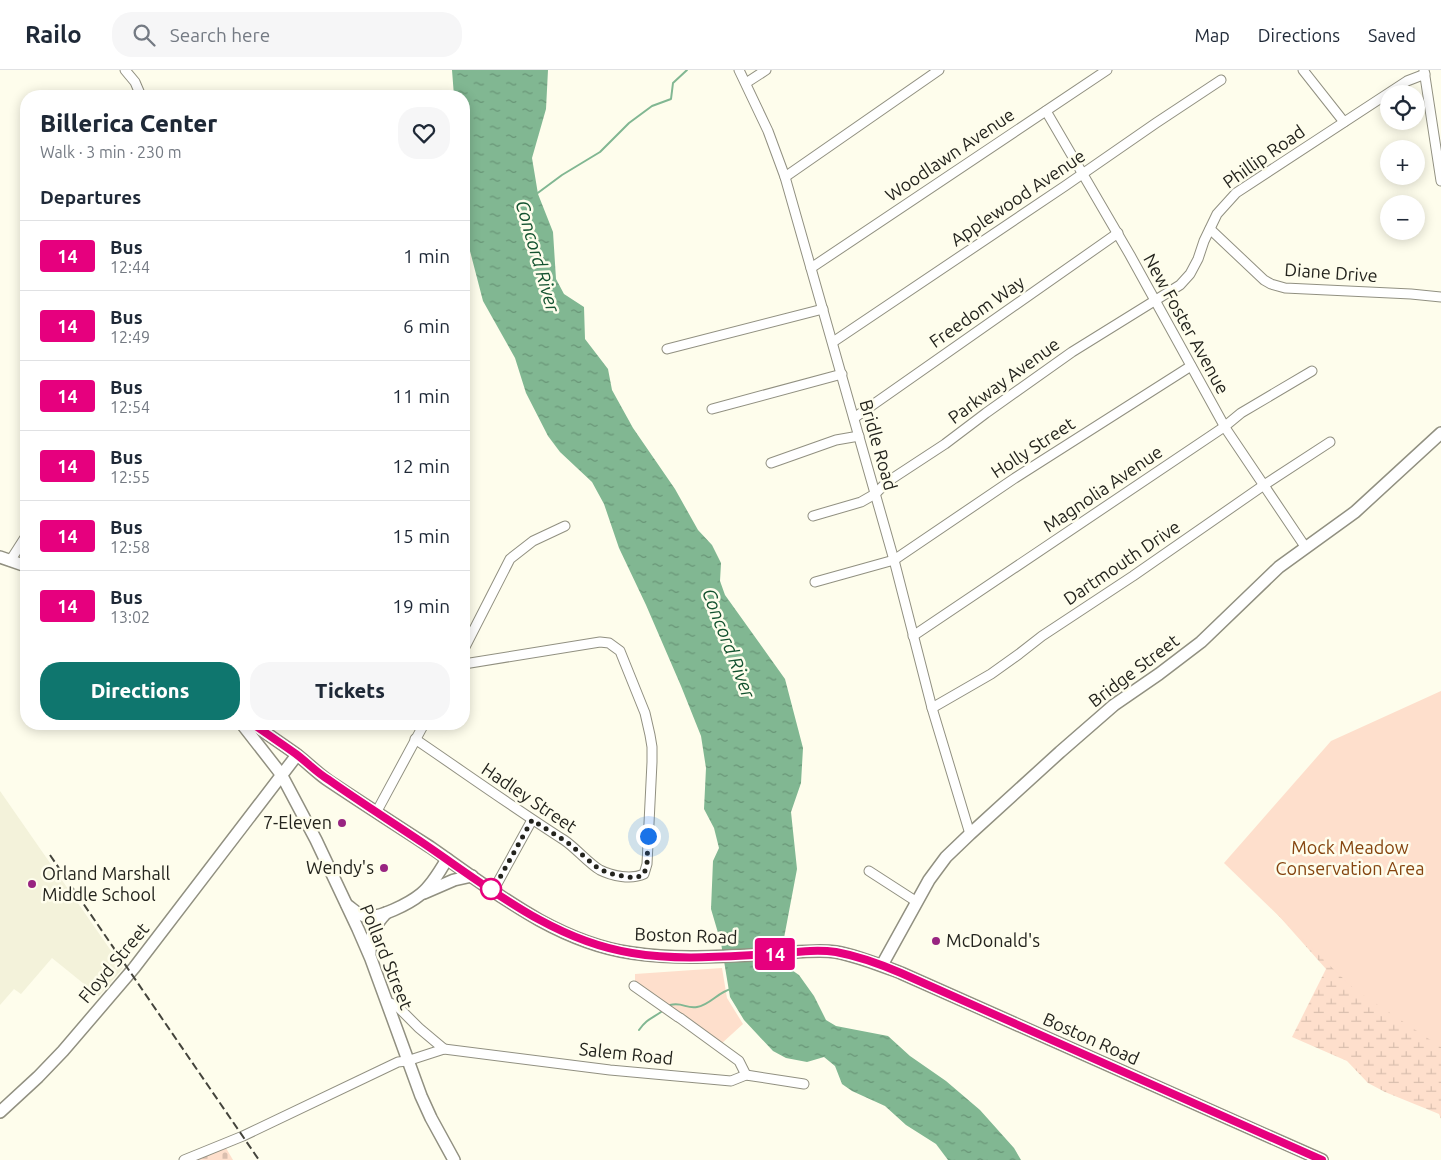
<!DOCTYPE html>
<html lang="en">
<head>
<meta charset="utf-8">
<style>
	:root { --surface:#fff; --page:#f6f6f7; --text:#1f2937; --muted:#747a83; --line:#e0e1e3; --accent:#0f766e }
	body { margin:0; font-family:Ubuntu,sans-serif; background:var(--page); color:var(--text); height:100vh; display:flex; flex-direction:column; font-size:19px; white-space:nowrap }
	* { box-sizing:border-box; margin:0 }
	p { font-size:16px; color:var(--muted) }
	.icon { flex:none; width:28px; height:28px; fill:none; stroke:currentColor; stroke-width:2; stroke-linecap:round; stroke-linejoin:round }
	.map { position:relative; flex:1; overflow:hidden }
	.drawer { position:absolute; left:20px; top:20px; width:450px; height:640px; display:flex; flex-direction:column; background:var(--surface); border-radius:20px; box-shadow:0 2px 12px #0003 }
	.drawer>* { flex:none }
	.badge { padding:0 10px; border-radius:4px; font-size:18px; line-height:32px }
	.tools { position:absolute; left:1380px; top:15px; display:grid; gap:10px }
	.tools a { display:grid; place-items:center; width:45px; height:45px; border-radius:50%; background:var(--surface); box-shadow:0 2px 12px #0003; font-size:25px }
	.you { position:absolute; width:25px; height:25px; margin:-12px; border:4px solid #fff; border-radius:50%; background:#1a73e8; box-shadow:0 0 0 8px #1a73e833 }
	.map>.badge { position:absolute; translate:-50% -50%; box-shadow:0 0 0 2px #fff }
	h2 { padding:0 20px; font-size:19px; line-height:45px }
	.round { display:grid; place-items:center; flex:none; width:52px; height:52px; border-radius:20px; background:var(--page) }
	.head { display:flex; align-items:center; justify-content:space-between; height:85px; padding:0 20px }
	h1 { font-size:24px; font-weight:800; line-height:38px }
	.action { display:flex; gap:10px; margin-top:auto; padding:10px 20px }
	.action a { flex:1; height:58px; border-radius:20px; background:var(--accent); color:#fff; font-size:20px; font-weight:800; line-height:58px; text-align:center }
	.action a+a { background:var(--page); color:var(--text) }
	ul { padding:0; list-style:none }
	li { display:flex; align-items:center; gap:15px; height:70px; padding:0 20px; border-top:1px solid var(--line) }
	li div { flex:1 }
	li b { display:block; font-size:19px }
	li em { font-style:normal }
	li .badge { min-width:55px; font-weight:700; text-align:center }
	header { display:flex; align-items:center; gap:30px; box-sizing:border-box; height:70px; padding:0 25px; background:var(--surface); border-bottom:1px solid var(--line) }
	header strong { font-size:24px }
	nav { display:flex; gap:28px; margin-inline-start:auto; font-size:18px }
	.search { width:350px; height:45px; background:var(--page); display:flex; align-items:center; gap:12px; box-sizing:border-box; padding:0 18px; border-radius:20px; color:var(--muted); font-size:19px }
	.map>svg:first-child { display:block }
</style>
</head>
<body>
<header>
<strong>Railo</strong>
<div class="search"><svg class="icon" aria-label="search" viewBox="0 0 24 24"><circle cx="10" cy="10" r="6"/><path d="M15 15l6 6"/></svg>Search here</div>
<nav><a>Map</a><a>Directions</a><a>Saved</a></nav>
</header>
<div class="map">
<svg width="1441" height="1090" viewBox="0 0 1441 1090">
	<defs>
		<pattern id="wetland-marsh" width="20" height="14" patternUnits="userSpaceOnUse" patternTransform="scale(1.25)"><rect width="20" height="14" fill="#fedfcc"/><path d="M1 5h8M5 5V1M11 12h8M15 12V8" fill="none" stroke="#dabfaf"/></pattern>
		<pattern id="cemetery-stones" width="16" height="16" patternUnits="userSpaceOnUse" patternTransform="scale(1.25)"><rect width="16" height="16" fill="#fedfcc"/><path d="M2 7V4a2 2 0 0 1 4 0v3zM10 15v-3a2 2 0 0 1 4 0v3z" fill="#dabfaf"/></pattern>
		<pattern id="water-ripples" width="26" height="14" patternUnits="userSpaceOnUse" patternTransform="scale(1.25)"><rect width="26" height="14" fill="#81b792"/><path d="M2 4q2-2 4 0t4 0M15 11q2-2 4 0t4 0" fill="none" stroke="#699577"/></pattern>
	</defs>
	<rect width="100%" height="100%" fill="#fefdec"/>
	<path fill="#f3f2da" d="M0 721 123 898 99 926 52 888 21 924 14 919 0 935Z"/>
	<path fill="url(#wetland-marsh)" d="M1238 800 1441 839V1049L1439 1044 1385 1022 1368 1013 1347 991 1292 967 1326 899Z"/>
	<path fill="url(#cemetery-stones)" d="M226 1078 233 1090H196Z"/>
	<g fill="#fedfcc">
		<path d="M1441 621V977L1354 919 1224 793 1331 671Z"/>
		<path d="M722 898 727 928 743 954 721 974 635 911V904Z"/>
	</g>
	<path fill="url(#water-ripples)" d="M452 0H548L546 39 532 88 538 124 553 162 556 209 564 224 584 237 585 269 608 299 612 320 633 358 675 419 698 460 712 475 721 493 720 511 725 525 785 609 803 678 801 713 791 742 797 799 784 868 783 894 799 905 814 926 826 950 836 956 888 966 910 986 946 1011 980 1040 1014 1078 1021 1090H948L936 1074 906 1055 885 1036 852 1021 842 1014 835 996 824 987 807 992 786 988 773 981 744 950 730 927 721 873 711 839 713 791 719 778 714 758 704 739 706 698 701 666 681 616 646 535 619 478 604 434 592 412 560 382 548 366 526 323 515 288 483 231 464 158V26H454Z"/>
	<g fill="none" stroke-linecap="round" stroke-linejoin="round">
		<g stroke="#81b792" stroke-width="2">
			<path d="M535 125 562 105 600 82 629 53 652 36 671 29 673 13 687 0"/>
			<path d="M670 935C683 932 686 939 697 937 710 935 718 922 731 919"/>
			<path d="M639 960C647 949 651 949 661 942"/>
		</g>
		<defs>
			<g id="minor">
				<path d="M125 0 135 12 141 26"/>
				<path d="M739 0 768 61 785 107 894 490 932 638 970 764"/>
				<path d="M1303 0 1344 52"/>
				<path d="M1424 0 1441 111"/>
				<path d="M746 13 766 0"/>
				<path d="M1046 41 1130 185 1226 359 1306 478"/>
				<path d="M785 107 939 0"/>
				<path d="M1210 159 1264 210 1271 214 1285 218 1411 224 1441 227"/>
				<path d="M811 198 1107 0"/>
				<path d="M833 272 1065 116 1156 53 1221 10"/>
				<path d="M667 279 823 239"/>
				<path d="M712 339 842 304"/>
				<path d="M854 348 1118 163"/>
				<path d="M771 393 836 370 859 366"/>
				<path d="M813 446 861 432 875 424 887 412 945 374 986 343 1072 282 1180 215 1190 204 1198 189 1204 171 1217 144 1236 123 1407 11 1425 4"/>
				<path d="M10 491 26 466"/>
				<path d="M815 512 894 490 1015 408 1191 296"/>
				<path d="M913 566 1224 357 1241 343 1312 301"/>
				<path d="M464 579 510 489 533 471 565 456"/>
				<path d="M932 638 991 604 1019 584 1042 566 1133 506 1264 415 1330 372"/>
				<path d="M415 669C465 703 514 738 564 770 576 778 589 794 600 800 612 806 631 810 644 804L647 794 652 692V677L650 665 645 643 620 581 609 573 600 572 464 594"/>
				<path d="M377 741 424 654"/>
				<path d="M869 801 917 832"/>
				<path d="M493 821 532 750"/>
				<path d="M634 916 678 947"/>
				<path d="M387 932 396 935 419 958 444 979"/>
				<path d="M680 948 739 991 746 1005"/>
				<path d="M184 1090 243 1066 398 992 407 991 444 979 610 1000 731 1011 746 1005 804 1014"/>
			</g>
			<g id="major">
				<path d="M0 487 26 496"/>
				<path d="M242 654 281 704 316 770 358 859 371 889 421 1026 431 1048 454 1090"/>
				<path d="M253 654C267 664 282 674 296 684 308 693 317 703 329 711 362 733 396 755 430 777 492 820 555 872 632 883 679 890 725 886 772 884 793 883 815 879 836 882 858 886 880 895 901 903L1322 1090"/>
				<path d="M424 823 454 810 472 806"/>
				<path d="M347 835C353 839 357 844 364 846 378 850 410 833 421 824 432 815 440 801 447 789"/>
				<path d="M370 884C370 865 373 857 386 843"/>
				<path d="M882 895 929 810 946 787 970 764 1060 682 1114 635 1159 604 1201 572 1279 497 1355 442 1441 363"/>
				<path d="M0 1042 38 1007 63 981 134 898 297 685"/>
			</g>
		</defs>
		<use href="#minor" stroke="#919081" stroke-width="11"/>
		<use href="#major" stroke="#919081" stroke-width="14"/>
		<use href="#minor" stroke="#fff" stroke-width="9"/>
		<use href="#major" stroke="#fff" stroke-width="11"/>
		<path stroke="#44443c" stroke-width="2" stroke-dasharray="8 4" stroke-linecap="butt" d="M50 785 259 1090"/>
	</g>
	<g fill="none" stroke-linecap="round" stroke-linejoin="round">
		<defs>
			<path id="line" d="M253 654C267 664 282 674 296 684 308 693 317 703 329 710 360 732 392 752 423 773 488 817 553 871 632 883 680 891 728 886 776 884 796 882 816 879 836 882 858 886 880 894 901 903L1322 1090"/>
		</defs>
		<use href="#line" stroke="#fff" stroke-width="11"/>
		<use href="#line" stroke="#e6007e" stroke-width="8"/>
		<path stroke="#24241e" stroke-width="5" stroke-dasharray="0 9" d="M491 819 493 820 532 750 567 772 599 799 612 804 627 807 636 808 644 804 647 794 648 766"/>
	</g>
	<g fill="#982481" stroke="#fefdec" stroke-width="2">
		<circle cx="342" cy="753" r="5"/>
		<circle cx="384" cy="798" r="5"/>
		<circle cx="32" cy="814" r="5"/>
		<circle cx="936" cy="871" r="5"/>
	</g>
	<circle fill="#fff" stroke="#e6007e" stroke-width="2.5" cx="491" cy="819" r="10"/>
	<g text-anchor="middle" stroke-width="5" stroke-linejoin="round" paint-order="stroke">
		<g font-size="18" fill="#24241e" stroke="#fefdec">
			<text transform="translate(950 85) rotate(-34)" y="6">Woodlawn Avenue</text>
			<text transform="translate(1264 87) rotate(-35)" y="6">Phillip Road</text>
			<text transform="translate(1018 128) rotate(-34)" y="6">Applewood Avenue</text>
			<text transform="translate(1331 203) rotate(4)" y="6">Diane Drive</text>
			<text transform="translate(977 242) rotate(-35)" y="6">Freedom Way</text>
			<text transform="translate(1186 254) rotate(61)" y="6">New Foster Avenue</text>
			<text transform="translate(1004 311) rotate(-36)" y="6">Parkway Avenue</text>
			<text transform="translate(878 375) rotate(74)" y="6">Bridle Road</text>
			<text transform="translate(1033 378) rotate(-33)" y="6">Holly Street</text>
			<text transform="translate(1103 419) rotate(-34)" y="6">Magnolia Avenue</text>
			<text transform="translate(1122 493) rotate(-34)" y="6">Dartmouth Drive</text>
			<text transform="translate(1134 601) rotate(-37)" y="6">Bridge Street</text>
			<text transform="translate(529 728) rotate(34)" y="6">Hadley Street</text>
			<text transform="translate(686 866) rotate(2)" y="6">Boston Road</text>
			<text transform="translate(386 887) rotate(68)" y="6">Pollard Street</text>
			<text transform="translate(114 893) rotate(-50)" y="6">Floyd Street</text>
			<text transform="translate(1091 969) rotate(24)" y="6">Boston Road</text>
			<text transform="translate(626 984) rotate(6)" y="6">Salem Road</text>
		</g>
		<g font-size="18" fill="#24241e" stroke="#fefdec" text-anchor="end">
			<text x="332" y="759">7-Eleven</text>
			<text x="374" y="804">Wendy's</text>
			<text x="42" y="810" text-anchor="start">Orland Marshall<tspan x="42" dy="21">Middle School</tspan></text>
			<text x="946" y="877" text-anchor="start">McDonald's</text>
		</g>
		<g font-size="18" fill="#85440f" stroke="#fefdec">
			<text x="1350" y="784">Mock Meadow<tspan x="1350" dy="21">Conservation Area</tspan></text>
		</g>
		<g font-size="19" font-style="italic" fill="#13522f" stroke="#fefdec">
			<text transform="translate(538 186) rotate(74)" y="7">Concord River</text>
			<text transform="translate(729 573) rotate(69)" y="7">Concord River</text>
		</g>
	</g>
</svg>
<div class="tools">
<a><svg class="icon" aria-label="locate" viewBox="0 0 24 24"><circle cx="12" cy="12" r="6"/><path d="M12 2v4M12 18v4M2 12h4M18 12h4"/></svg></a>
<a>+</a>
<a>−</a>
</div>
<div class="you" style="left:648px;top:766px"></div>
<b class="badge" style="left:775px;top:884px;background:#e6007e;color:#fff">14</b>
<section class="drawer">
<div class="head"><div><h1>Billerica Center</h1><p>Walk · 3 min · 230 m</p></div><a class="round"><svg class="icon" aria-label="heart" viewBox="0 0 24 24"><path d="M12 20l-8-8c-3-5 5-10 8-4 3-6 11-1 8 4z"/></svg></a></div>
<h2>Departures</h2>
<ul>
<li><span class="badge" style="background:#e6007e;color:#fff">14</span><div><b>Bus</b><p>12:44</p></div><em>1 min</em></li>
<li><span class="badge" style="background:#e6007e;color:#fff">14</span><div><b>Bus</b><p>12:49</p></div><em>6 min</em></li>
<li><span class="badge" style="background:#e6007e;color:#fff">14</span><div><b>Bus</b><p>12:54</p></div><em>11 min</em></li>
<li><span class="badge" style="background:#e6007e;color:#fff">14</span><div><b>Bus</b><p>12:55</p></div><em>12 min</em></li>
<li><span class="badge" style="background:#e6007e;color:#fff">14</span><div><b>Bus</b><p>12:58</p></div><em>15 min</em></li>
<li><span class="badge" style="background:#e6007e;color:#fff">14</span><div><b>Bus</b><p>13:02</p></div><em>19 min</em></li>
</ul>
<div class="action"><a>Directions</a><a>Tickets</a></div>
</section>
</div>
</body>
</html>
